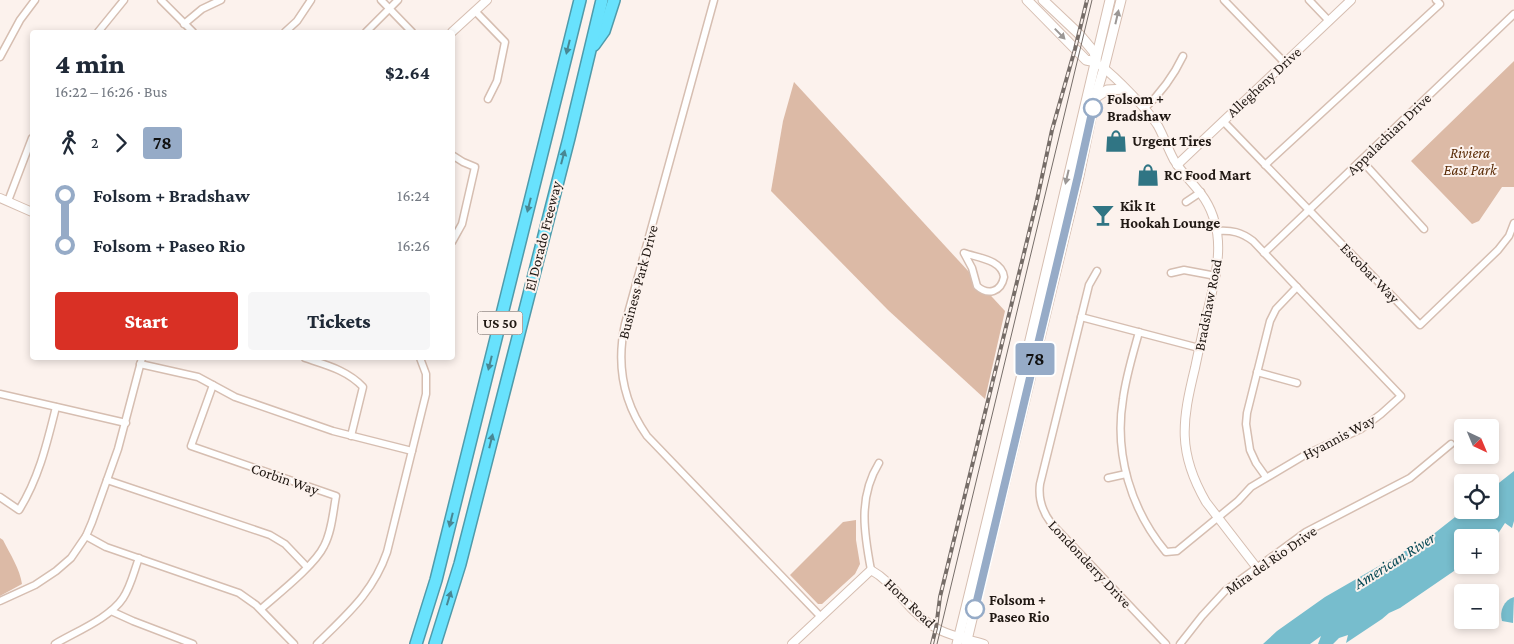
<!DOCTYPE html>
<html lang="en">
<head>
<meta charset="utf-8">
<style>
	:root { --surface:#fff; --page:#f6f6f7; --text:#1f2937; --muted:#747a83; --accent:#d93025 }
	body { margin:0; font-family:"Crimson Pro",serif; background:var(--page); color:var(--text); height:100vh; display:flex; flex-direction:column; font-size:19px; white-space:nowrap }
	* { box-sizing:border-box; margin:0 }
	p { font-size:16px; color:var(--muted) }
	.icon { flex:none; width:28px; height:28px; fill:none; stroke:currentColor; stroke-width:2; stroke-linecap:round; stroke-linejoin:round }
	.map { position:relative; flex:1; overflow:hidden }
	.details { position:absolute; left:30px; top:30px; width:425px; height:330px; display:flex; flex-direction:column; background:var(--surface); border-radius:5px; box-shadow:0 2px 8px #0003 }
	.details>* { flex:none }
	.badge { padding:0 10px; border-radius:4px; font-size:18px; line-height:32px }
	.needle { width:32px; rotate:136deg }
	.fabs { position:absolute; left:1454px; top:419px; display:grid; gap:10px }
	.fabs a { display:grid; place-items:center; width:45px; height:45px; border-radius:5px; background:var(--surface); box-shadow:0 2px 8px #0003; font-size:25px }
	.map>.badge { position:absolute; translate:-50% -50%; box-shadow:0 0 0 2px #fff }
	.legs { display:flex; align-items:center; gap:8px; height:55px; padding:0 25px; font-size:16px }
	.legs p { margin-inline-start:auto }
	.summary { display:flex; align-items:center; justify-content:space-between; height:85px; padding:0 25px }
	h1 { font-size:28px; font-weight:800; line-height:38px }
	.primary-button { display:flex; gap:10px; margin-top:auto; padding:10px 25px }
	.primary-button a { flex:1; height:58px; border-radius:5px; background:var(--accent); color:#fff; font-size:20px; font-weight:800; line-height:58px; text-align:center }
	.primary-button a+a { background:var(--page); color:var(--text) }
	ul { padding:0 25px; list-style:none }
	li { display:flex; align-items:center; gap:18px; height:50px; font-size:19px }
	li i { display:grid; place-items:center; width:8px; height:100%; margin:0 6px; background:currentColor }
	li i::after { content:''; width:12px; height:12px; margin:-6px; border:4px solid; border-radius:50%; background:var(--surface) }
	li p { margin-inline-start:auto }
	li:first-child i { background:linear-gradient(#0000 50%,currentColor 0) }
	li:last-child i { background:linear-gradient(currentColor 50%,#0000 0) }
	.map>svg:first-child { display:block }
</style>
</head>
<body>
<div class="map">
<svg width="1514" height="644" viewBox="0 0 1514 644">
	<rect width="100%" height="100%" fill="#fcf2ed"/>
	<g fill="#dcbaa6">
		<path d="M1514 61V187H1502L1479 221 1472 224 1411 161Z"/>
		<path d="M794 82 1005 311 985 399 888 310 771 191 783 121Z"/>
		<path d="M856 520V540L860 564 855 574 822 604H818L790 575 843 522Z"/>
		<path d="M0 538 3 540C10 554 20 569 22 584L0 596Z"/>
	</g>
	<g fill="#77bdcd">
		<path d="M1514 471V521L1512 528 1505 523 1490 546V538H1462V565H1467L1454 571 1400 608 1389 613 1382 619 1346 643 1348 635 1339 638 1333 644H1318L1321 636 1310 644H1263L1277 631 1325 597 1431 536 1464 510H1490V490Z"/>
		<path d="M1514 597 1513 623 1502 621C1499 611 1504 600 1514 597Z"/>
	</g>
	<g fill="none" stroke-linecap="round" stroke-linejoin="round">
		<defs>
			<g id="minor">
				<path d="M161 0 193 32"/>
				<path d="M381 0 412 32"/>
				<path d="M714 0 625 324C616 365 623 402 647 436L821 617"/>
				<path d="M1224 0 1285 63"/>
				<path d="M1309 0 1329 21"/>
				<path d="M475 11 505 42 497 81 488 99"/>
				<path d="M184 24 202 9 221 0"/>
				<path d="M98 32 124 0"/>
				<path d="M285 32 297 21 311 0"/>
				<path d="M366 32 398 0"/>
				<path d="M0 57 20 20 35 0"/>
				<path d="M1144 109C1161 93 1173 77 1183 56"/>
				<path d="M1223 121 1420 325 1498 250 1509 236 1514 223"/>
				<path d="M452 155 463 162 475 167 462 224 452 242"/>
				<path d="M1362 161 1424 229"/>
				<path d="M1265 165 1440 4 1436 0"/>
				<path d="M8 201 32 138"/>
				<path d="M1186 202 1201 192"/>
				<path d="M964 253C979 258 1002 260 1004 277 1001 292 988 296 977 286L972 268Z"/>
				<path d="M1264 253 1514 14"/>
				<path d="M1097 271 1089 285 1040 484C1038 499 1042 511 1051 523L1166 644"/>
				<path d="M1171 273 1184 270 1216 276"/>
				<path d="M1081 317 1199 348"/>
				<path d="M1139 332C1133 354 1126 376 1123 399 1114 454 1131 510 1166 552L1177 551 1238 501 1251 487 1305 455 1361 429 1381 414 1401 396 1253 241C1241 232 1232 230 1217 231"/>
				<path d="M305 358C326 365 347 370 363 387L351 436"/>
				<path d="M140 364 198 377 235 397 333 431 412 451"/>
				<path d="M1257 372 1297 383"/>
				<path d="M213 385 191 446 336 496C333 512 332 531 324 546 315 565 278 594 261 609"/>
				<path d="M0 394 126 423"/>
				<path d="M1266 477 1256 463 1250 450 1246 424 1247 413 1270 321 1276 309 1297 287"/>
				<path d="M1108 478 1126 474"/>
				<path d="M107 480 270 535 285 544 307 567"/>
				<path d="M0 497 19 510C39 478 47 443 56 407"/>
				<path d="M86 536 106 547 239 593 256 605 294 644"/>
				<path d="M871 570C864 533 858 497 879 463"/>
				<path d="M0 601 35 585 56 571 71 558 86 536 92 522 118 449 142 358"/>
				<path d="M111 611 133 621 193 644"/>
				<path d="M55 644C75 632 110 618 123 598 131 586 134 571 139 558"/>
				<path d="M317 644C346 615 373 593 387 552L426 394V374L420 358"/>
				<path d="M1180 644 1202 616 1225 591 1306 532 1410 478 1451 444"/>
			</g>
			<g id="tertiary">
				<path d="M452 32 487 0"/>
				<path d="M1101 66C1116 77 1148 110 1158 126 1164 137 1168 149 1174 160 1189 184 1207 192 1215 223 1222 248 1216 273 1211 297 1205 321 1200 344 1195 368 1182 421 1177 452 1206 502L1257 568"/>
				<path d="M1177 165 1351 0"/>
				<path d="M0 198 32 212"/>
				<path d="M792 644 871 570C889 580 900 597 914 611 939 635 953 635 984 644"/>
			</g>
			<g id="secondary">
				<path d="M1027 0 1086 60 1096 62"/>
				<path d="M1043 0 1079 34 1094 52 1096 61"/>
				<path d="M1095 98 1107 90 1125 89"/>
				<path d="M957 644C1010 430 1059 215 1110 0"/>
				<path d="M966 644 1079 176 1095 98 1104 68 1121 0"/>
			</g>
			<g id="motorway">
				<path d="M594 45 604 31 614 0"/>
				<path d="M416 644 436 580 580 0"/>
				<path d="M435 644 460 564 569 138 602 0"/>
			</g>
		</defs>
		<use href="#minor" stroke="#d6beb1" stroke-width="9"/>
		<use href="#tertiary" stroke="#d6beb1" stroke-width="10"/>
		<use href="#secondary" stroke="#d6beb1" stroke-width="11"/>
		<use href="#motorway" stroke="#4f9bab" stroke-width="14"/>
		<use href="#minor" stroke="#fff" stroke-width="6"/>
		<use href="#tertiary" stroke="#fff" stroke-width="8"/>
		<use href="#secondary" stroke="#fff" stroke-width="9"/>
		<use href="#motorway" stroke="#68e2fd" stroke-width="11"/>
		<path stroke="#766d68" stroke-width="1" d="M937 644 1092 0"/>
		<defs>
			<path id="rail" d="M932 644 936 628 940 597 1037 200 1052 130 1075 49 1087 0"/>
		</defs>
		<use href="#rail" stroke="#766d68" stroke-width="4"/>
		<use href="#rail" stroke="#fcf2ed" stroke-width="2" stroke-dasharray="5.5" stroke-linecap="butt"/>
	</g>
	<defs><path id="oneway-solid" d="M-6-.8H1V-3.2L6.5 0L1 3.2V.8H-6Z" transform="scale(1.25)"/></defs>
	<g fill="#9b9795">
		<use href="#oneway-solid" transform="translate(1117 17) rotate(-77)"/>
		<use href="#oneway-solid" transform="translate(1060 34) rotate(46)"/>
		<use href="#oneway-solid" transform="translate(1067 177) rotate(103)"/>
	</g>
	<g fill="#488794">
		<use href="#oneway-solid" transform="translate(568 47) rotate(104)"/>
		<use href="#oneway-solid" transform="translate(563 157) rotate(-75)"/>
		<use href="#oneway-solid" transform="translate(529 205) rotate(104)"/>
		<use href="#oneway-solid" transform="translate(490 363) rotate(104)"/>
		<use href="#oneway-solid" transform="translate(491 441) rotate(-76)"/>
		<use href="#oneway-solid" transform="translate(451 520) rotate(104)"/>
		<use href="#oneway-solid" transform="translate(449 598) rotate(-73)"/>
	</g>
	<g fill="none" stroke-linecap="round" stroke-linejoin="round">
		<defs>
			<path id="line-1" d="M975 609 1078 176 1093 108"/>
		</defs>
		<use href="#line-1" stroke="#fff" stroke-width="11"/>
		<use href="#line-1" stroke="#96abc7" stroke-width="8"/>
	</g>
	<defs>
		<symbol id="shop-bare" viewBox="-9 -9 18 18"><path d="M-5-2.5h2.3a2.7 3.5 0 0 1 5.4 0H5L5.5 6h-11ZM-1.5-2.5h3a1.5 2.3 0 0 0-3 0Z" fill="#307584" stroke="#fcf2ed" stroke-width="2.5" paint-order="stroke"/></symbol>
		<symbol id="bar-bare" viewBox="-9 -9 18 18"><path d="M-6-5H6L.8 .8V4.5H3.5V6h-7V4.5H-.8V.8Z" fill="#307584" stroke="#fcf2ed" stroke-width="2.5" paint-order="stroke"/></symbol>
	</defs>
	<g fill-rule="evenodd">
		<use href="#shop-bare" x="1100" y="125" width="32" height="32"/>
		<use href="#shop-bare" x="1132" y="159" width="32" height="32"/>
		<use href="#bar-bare" x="1087" y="199" width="32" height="32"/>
	</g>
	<g fill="#fff" stroke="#96abc7" stroke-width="2.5">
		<circle cx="1093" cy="108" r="9"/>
		<circle cx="975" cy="609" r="9"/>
	</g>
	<g text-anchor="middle" stroke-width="4" stroke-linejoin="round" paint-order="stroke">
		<rect fill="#fcf2ed" stroke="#625954" stroke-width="1" x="477.5" y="311.5" width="45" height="23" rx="4"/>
		<g font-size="14" font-weight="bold" fill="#201813">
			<text x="500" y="328">US 50</text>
		</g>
		<g font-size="15" fill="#201813" stroke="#fcf2ed">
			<text transform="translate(1264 82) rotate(-43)" y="5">Allegheny Drive</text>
			<text transform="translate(1389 134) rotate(-44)" y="5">Appalachian Drive</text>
			<text transform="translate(543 236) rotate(-76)" y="5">El Dorado Freeway</text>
			<text transform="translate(1370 273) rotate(46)" y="5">Escobar Way</text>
			<text transform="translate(638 282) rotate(-75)" y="5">Business Park Drive</text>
			<text transform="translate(1208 305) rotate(-79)" y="5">Bradshaw Road</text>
			<text transform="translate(1339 437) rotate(-28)" y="5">Hyannis Way</text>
			<text transform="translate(285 479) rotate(19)" y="5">Corbin Way</text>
			<text transform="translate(1271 560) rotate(-35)" y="5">Mira del Rio Drive</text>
			<text transform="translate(1090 564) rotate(47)" y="5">Londonderry Drive</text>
			<text transform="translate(910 603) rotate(44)" y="5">Horn Road</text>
		</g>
		<g font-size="15" font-weight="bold" fill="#201813" stroke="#fcf2ed" text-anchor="start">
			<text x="1107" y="104">Folsom +<tspan x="1107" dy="17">Bradshaw</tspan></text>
			<text x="989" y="605">Folsom +<tspan x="989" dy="17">Paseo Rio</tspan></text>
		</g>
		<g font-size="15" font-weight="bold" fill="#201813" stroke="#fcf2ed" text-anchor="start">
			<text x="1132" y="146">Urgent Tires</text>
			<text x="1164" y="180">RC Food Mart</text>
			<text x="1120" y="211">Kik It<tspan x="1120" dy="17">Hookah Lounge</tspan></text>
		</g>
		<g font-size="15" font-style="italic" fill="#5a2b06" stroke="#fcf2ed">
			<text x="1470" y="158">Riviera<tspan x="1470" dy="17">East Park</tspan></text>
		</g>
		<g font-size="16" font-style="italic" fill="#064854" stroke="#fcf2ed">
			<text transform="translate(1394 560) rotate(-32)" y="6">American River</text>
		</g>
	</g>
</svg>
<div class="fabs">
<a><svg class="needle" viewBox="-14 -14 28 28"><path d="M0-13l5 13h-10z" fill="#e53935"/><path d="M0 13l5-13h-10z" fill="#747a83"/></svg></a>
<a><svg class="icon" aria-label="locate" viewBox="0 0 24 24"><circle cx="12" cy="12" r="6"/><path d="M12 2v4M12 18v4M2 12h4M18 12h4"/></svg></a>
<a>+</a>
<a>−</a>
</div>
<b class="badge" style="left:1035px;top:359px;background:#96abc7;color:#111">78</b>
<section class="details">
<div class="summary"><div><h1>4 min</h1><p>16:22 – 16:26 · Bus</p></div><b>$2.64</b></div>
<div class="legs"><svg class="icon" aria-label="walk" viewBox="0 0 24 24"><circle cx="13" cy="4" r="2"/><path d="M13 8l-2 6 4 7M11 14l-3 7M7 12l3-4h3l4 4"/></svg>2<svg class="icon" aria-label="forward" viewBox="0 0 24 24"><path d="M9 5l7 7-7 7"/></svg><b class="badge" style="background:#96abc7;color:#111">78</b></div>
<ul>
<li><i style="color:#96abc7"></i><b>Folsom + Bradshaw</b><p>16:24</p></li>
<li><i style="color:#96abc7"></i><b>Folsom + Paseo Rio</b><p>16:26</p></li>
</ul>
<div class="primary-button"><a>Start</a><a>Tickets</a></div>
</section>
</div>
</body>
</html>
